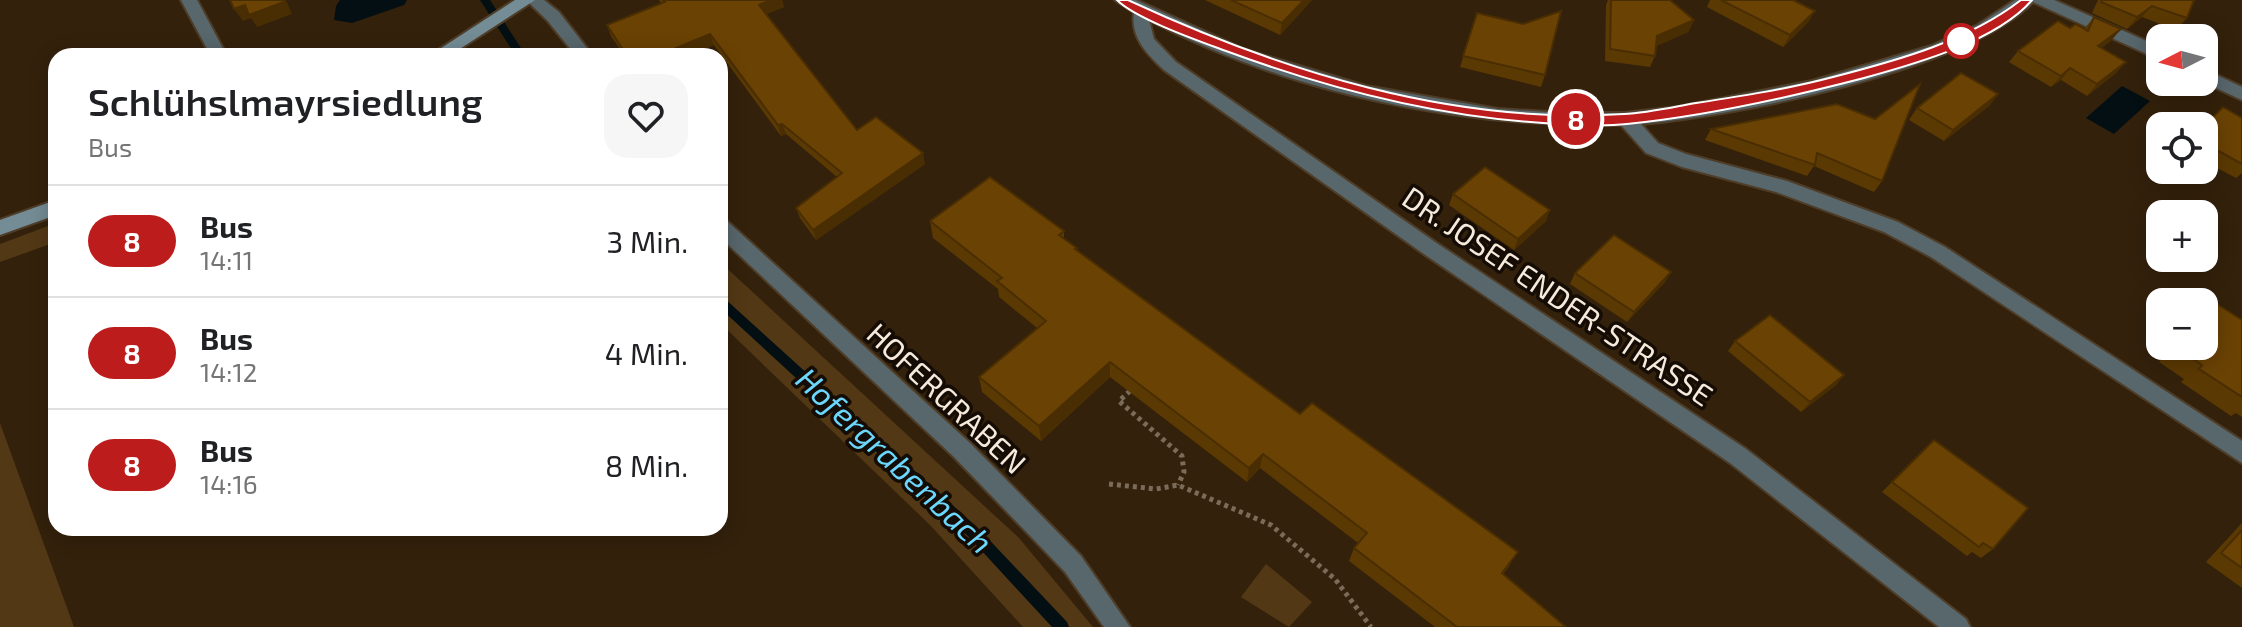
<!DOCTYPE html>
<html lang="de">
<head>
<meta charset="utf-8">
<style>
	:root { --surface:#fff; --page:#f6f6f6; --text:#202124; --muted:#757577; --line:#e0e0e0 }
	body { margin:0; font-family:"Exo 2",sans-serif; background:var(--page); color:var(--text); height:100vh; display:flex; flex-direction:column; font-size:30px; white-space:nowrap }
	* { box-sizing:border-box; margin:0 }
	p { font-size:26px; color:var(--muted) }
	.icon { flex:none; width:44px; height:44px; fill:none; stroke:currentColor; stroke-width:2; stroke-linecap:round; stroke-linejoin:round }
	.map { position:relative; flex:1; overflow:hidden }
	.panel { position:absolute; left:48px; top:48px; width:680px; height:488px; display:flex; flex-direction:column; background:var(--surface); border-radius:24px; box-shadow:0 4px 20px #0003 }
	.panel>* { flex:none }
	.badge { padding:0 16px; border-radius:26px; font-size:28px; line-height:52px }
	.needle { width:52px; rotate:264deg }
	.buttons { position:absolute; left:2146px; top:24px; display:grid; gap:16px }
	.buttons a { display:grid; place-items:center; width:72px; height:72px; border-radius:16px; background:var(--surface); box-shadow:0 4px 20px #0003; font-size:40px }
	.map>.badge { position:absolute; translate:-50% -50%; box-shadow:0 0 0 4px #fff }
	.round { display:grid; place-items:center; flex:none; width:84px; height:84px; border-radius:24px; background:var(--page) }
	.overview { display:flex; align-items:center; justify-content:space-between; height:136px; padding:0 40px }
	h1 { font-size:38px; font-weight:600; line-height:60px }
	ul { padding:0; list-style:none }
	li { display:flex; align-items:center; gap:24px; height:112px; padding:0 40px; border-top:2px solid var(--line) }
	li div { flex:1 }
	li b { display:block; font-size:30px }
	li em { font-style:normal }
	li .badge { min-width:88px; font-weight:700; text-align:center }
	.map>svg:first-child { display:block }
</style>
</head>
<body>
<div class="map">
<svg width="2242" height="627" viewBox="0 0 2242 627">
	<rect width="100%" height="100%" fill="#33210b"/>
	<g fill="#533815">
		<path d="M56 223V242L0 262V244Z"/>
		<path d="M720 262 1019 538 1093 627H1023L930 525 720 323Z"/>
		<path d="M0 423 74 627H0Z"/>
		<path d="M1266 564 1312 602 1289 627 1241 597Z"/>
	</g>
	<g fill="#030f13">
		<path d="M340 0H407L404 5 352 23 334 20 336 6Z"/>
		<path d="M2122 86 2150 101 2114 134 2086 118Z"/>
	</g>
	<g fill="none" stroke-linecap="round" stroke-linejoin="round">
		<g fill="#030f13" fill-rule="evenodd">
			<path d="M480 0H490L526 56H516Z"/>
			<path d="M720 296 724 298 979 529 1067 622 1069 627H1052L969 537 720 308Z"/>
		</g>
		<defs>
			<g id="street">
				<path d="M181 0H197L227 56H211Z"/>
				<path d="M526 0H544L559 12 593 56H576L547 20Z"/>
				<path d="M1115 0H1136L1243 49 1366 86 1498 109 1563 113H1624L1678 107 1812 81 1931 46 1978 25 2015 0H2054L2160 47V60L2033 2C1965 70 1737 116 1641 124L1658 143 1686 154 1787 181 1898 222 1945 247 2242 441V463L1931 257 1884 232 1776 192 1682 167 1646 153 1621 125C1460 127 1294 95 1149 20L1154 39 1176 62 1438 244 1746 449 1966 619 1970 627H1939L1730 463 1424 254 1164 70C1147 54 1130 37 1134 12Z"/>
				<path d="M2204 69 2242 87V100L2203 82Z"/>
				<path d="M720 219 727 221 970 443 1081 556 1130 627H1104L1065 572 954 457 720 237Z"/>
			</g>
			<g id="secondary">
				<path d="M515 0H535L449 56H429Z"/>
				<path d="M56 200V215L0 235V220Z"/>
			</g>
		</defs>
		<use href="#street" stroke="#4e3d28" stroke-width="4"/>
		<use href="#secondary" stroke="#4e3d28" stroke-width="4"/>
		<path stroke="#7b6b59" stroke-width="4" stroke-dasharray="4 4" stroke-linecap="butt" d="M396 56 410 50"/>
		<g stroke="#7b6b59" stroke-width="5" stroke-dasharray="4 4" stroke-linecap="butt">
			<path d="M1130 391 1119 401 1182 456 1184 472 1178 485"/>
			<path d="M1109 484 1156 489 1178 485 1271 525 1335 579 1371 627"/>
		</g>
		<use href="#street" fill="#58676c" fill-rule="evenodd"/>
		<use href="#secondary" fill="#748c95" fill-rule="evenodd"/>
	</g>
	<g fill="#5b3903">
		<path d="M659 0H782L784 7 766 14 857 130 925 164 816 240 800 218 796 208 837 177 786 134 781 136 714 45 687 56H625L611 36 607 25 661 3Z"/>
		<path d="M1205 0H1312L1280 35Z"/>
		<path d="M1608 0H1670L1694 20 1688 32 1656 46 1655 56 1650 67 1605 61 1606 5Z"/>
		<path d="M1710 0H1793L1815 11 1808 22 1783 47 1707 7Z"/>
		<path d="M2098 0H2194L2187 18 2176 30 2142 17 2127 29 2092 13Z"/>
		<path d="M1477 13 1545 75 1541 87 1460 67Z"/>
		<path d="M2094 17 2111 41 2101 48 2126 62 2116 73 2087 96 2061 80 2051 87 2009 62 2018 51 2070 28 2084 29Z"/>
		<path d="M1998 94 1989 106 1944 141 1909 120 1917 108Z"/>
		<path d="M1837 104 1882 181 1874 192 1814 166 1807 176 1705 140 1711 129Z"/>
		<path d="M2242 118V173L2236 178 2204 161V126Z"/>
		<path d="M1453 194 1546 221 1514 250 1449 205Z"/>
		<path d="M930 221 1064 231V239L1077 251 1300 414 1510 565 1503 574 1566 627H1435L1349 561 1354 548 1358 543 1260 468 1247 482 1110 377 1041 441 982 392 979 377 1037 328 999 297 998 289 933 238Z"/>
		<path d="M1671 272 1665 282 1627 322 1570 284 1575 273Z"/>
		<path d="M2217 304 2242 320V417L2236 413 2231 416 2181 382 2184 379 2159 362 2173 346H2204V314Z"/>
		<path d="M1735 341 1844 375 1836 385 1801 412 1728 351Z"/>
		<path d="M1934 440 1993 549 1981 558 1972 552 1967 556 1882 492Z"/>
		<path d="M2242 523V588L2206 562Z"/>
	</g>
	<g fill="#4a2e03">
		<path d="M286 0 292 14 257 27 251 18 243 21 234 9 245 5Z"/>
		<path d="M771 0H782L784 7 762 16 759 5Z"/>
		<path d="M1304 0H1312L1280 35 1282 23Z"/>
		<path d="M2152 6 2142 17 2127 29 2137 17Z"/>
		<path d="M1815 11 1808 22 1783 47 1790 35Z"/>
		<path d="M1694 20 1688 32 1652 48 1657 36Z"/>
		<path d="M2121 29 2111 41 2088 58 2098 46Z"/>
		<path d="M710 34 714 45 687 56H657Z"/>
		<path d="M2126 62 2116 73 2087 96 2097 84Z"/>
		<path d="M2070 68 2061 80 2051 87 2061 76Z"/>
		<path d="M1998 94 1989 106 1944 141 1953 130Z"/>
		<path d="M782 124 786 134 781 136 778 125Z"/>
		<path d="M923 153 925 164 816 240 813 230Z"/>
		<path d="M1550 210 1546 221 1514 250 1518 239Z"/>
		<path d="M1671 272 1665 282 1627 322 1634 312Z"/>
		<path d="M1110 362V377L1041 441 1039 426Z"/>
		<path d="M1844 375 1836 385 1801 412 1810 402Z"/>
		<path d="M1263 454 1260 468 1247 482 1249 468Z"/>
	</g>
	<g fill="#6a4204" stroke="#4a2e03" stroke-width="2">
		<path d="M230 0H283L284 2 249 15 245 5 234 9Z"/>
		<path d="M663 0H771L759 5 857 130 876 117 923 153 813 230 796 208 842 173 782 124 778 125 710 34 657 56H627L607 25 665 2Z"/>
		<path d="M1231 0H1304L1282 23Z"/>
		<path d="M1611 0H1670L1694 20 1657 36 1655 56 1610 49Z"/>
		<path d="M1721 0H1793L1815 11 1790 35Z"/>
		<path d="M2102 0H2194L2187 18 2152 6 2137 17 2101 2Z"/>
		<path d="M1561 11 1545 75 1463 56 1477 13 1523 24Z"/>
		<path d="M2094 17 2121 29 2098 46 2126 62 2097 84 2070 68 2061 76 2018 51 2058 21 2070 28 2076 24 2088 31Z"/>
		<path d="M1961 73 1998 94 1953 130 1917 108Z"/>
		<path d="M1920 84 1882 181 1817 153 1815 165 1711 129 1837 104 1875 119Z"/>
		<path d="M2223 107 2242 118V164L2204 143V126Z"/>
		<path d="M1485 167 1550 210 1518 239 1453 194Z"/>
		<path d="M990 177 1064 231 1059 235 1077 248 1075 249 1300 414 1312 403 1518 552 1502 573 1566 627H1457L1354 548 1367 533 1263 454 1249 468 1110 362 1039 426 979 377 1046 321 997 281 1002 278 930 221Z"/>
		<path d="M1614 235 1671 272 1634 312 1575 273Z"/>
		<path d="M2217 304 2242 320V397L2199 369 2202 365 2176 348 2178 346H2204V318Z"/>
		<path d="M1770 315 1844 375 1810 402 1735 341Z"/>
		<path d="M1934 440 2028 508 1993 549 1983 543 1979 547 1892 482Z"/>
		<path d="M2242 530V568L2221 553Z"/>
	</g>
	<path fill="#bd1c1d" stroke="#fff" stroke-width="2" d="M1117 0H1128C1281 71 1452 125 1624 114 1648 113 1673 107 1696 103 1742 96 1788 89 1833 77 1899 60 1968 41 2021 0H2032C1997 41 1915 64 1864 78 1787 98 1707 116 1627 124 1600 127 1570 125 1543 123 1433 116 1329 89 1226 51 1199 41 1136 19 1117 0Z"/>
	<circle fill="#fff" stroke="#bd1c1d" stroke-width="4" cx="1961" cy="41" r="16"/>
	<g text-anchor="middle" stroke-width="7" stroke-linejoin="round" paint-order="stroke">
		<g font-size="30" fill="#f6eadd" stroke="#150d05">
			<text transform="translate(1557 297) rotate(34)" y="10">DR. JOSEF ENDER-STRASSE</text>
			<text transform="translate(946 399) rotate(43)" y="10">HOFERGRABEN</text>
		</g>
		<g font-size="32" font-style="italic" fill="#6bd7fd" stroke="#150d05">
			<text transform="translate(894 461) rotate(43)" y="11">Hofergrabenbach</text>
		</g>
	</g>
</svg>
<div class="buttons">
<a><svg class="needle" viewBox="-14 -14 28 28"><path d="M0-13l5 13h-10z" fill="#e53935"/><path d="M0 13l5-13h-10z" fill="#757577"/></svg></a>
<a><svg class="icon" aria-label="locate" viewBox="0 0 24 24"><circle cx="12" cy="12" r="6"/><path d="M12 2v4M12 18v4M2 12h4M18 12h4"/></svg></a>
<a>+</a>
<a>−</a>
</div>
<b class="badge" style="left:1576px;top:119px;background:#bd1c1d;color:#fff">8</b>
<section class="panel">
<div class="overview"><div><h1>Schlühslmayrsiedlung</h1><p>Bus</p></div><a class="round"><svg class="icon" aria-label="heart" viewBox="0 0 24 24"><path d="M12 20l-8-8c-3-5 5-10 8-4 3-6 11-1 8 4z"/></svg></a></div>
<ul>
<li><span class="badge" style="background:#bd1c1d;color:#fff">8</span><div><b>Bus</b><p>14:11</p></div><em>3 Min.</em></li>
<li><span class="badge" style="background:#bd1c1d;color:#fff">8</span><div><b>Bus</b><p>14:12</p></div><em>4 Min.</em></li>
<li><span class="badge" style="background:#bd1c1d;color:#fff">8</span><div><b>Bus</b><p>14:16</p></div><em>8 Min.</em></li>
</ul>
</section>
</div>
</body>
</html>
